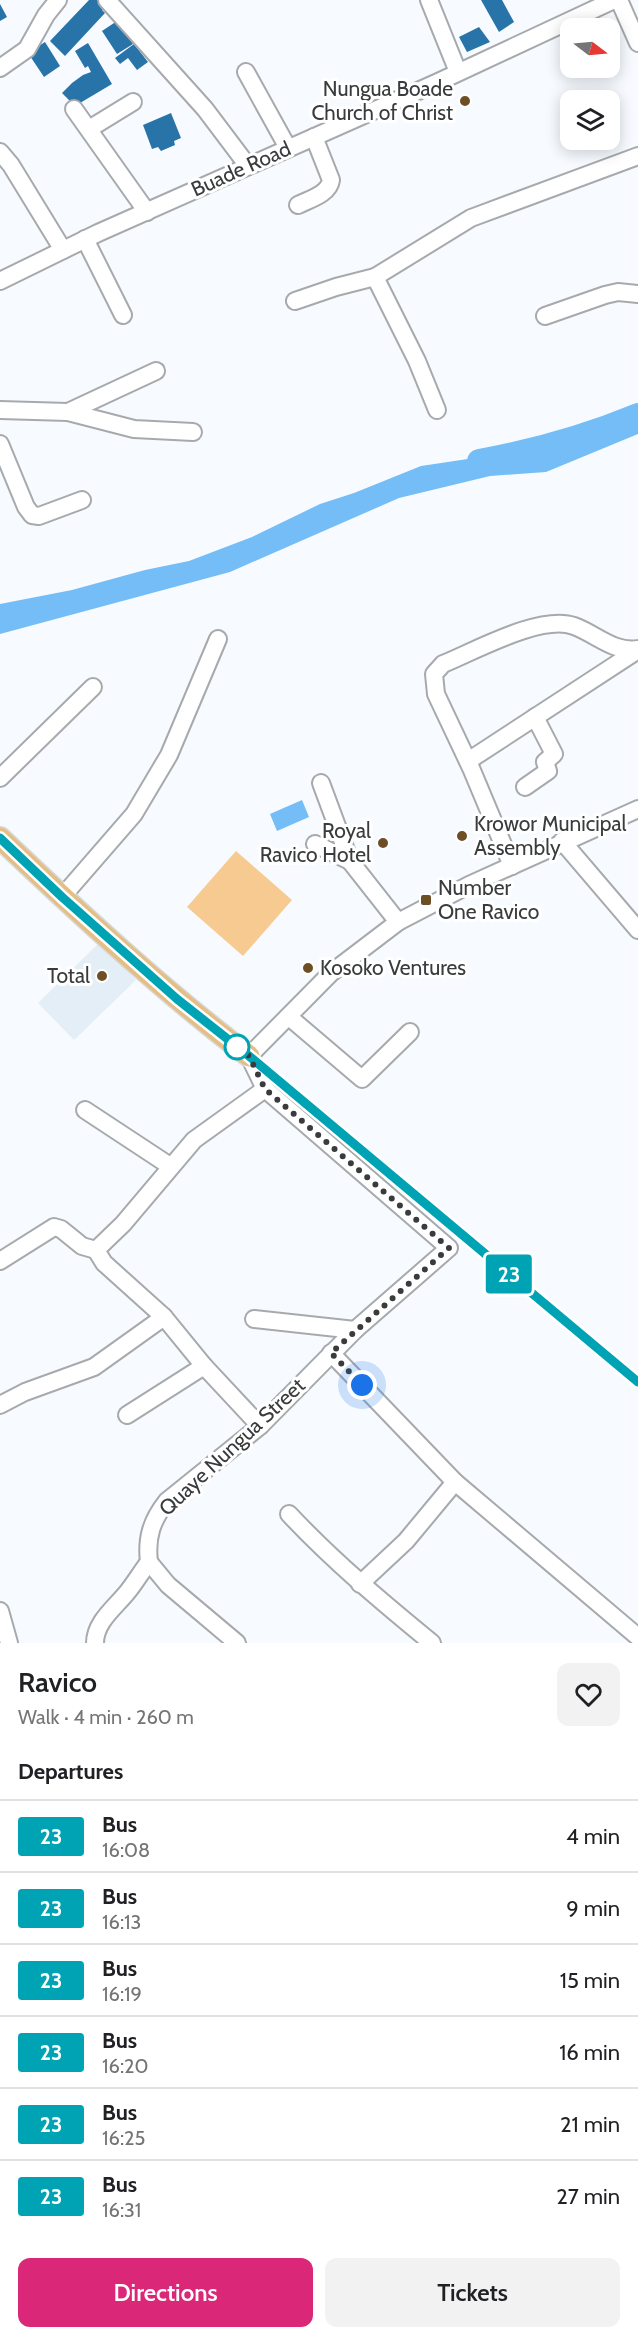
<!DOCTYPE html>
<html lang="en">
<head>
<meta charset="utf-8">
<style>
	:root { --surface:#fff; --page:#f2f2f2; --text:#202124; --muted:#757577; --line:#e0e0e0; --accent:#db2777 }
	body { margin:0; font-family:Cabin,sans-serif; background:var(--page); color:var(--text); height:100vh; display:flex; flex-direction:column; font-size:22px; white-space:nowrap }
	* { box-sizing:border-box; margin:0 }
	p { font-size:20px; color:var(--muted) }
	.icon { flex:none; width:33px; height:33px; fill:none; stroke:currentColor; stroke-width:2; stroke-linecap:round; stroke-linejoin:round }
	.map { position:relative; height:1643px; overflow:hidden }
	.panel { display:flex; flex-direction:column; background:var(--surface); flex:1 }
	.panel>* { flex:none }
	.badge { padding:0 12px; border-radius:4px; font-size:21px; line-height:39px }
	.needle { width:39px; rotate:106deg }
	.controls { position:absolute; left:560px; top:18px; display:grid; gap:12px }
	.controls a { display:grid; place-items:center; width:60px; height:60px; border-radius:12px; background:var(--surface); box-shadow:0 3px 15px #0003; font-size:30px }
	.you { position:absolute; width:30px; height:30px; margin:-15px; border:4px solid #fff; border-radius:50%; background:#1a73e8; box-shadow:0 0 0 9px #1a73e833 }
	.map>.badge { position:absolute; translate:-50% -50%; box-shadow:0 0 0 3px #fff }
	h2 { padding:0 18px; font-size:22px; line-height:54px }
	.round { display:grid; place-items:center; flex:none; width:63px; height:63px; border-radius:12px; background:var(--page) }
	.summary { display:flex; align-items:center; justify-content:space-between; height:102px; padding:0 18px }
	h1 { font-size:28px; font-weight:600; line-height:45px }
	.action { display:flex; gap:12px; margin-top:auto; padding:12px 18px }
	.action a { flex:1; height:69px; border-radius:12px; background:var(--accent); color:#fff; font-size:24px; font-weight:600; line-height:69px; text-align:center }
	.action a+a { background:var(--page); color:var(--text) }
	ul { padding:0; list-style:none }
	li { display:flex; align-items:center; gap:18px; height:72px; padding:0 18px; border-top:2px solid var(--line) }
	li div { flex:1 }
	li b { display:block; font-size:22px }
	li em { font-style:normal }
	li .badge { min-width:66px; font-weight:700; text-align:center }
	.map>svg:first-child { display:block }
</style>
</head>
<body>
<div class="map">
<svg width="638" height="1643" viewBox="0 0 638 1643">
	<rect width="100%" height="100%" fill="#f7fbff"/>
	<path fill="#e4eef6" d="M100 942 136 980 74 1040 38 1003Z"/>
	<path fill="#f7ca91" d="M236 851 292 900 243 956 187 907Z"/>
	<g fill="#74bdf6">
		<path d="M638 404V434L546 472 490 476 399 498 230 572 0 634V604L72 590 145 570 189 561 252 537 320 504 354 493 421 466 481 457 538 454 561 439Z"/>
		<path d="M302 800 309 817 277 831 270 814Z"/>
	</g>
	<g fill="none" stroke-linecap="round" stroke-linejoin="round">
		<path stroke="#74bdf6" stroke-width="24" d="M479 461C534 451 587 436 638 415"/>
	</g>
	<g fill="#2873a8">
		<path d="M89 0H99L105 6 102 10 105 13 65 56 50 41Z"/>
		<path d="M481 0H502L514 22 499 32Z"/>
		<path d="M0 4 7 17 0 21Z"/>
		<path d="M117 21 133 44 117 54 102 31Z"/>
		<path d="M479 27 490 42 467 52 459 37Z"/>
		<path d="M45 42 60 66 44 77 28 53Z"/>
		<path d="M88 43 112 84 75 106 62 93 72 83 83 75 91 72 88 66 85 68 75 51Z"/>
		<path d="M134 44 148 62 137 70 128 58 120 64 115 58Z"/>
		<path d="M171 113 181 138 174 141 175 145 161 151 158 147 152 149 143 125Z"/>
	</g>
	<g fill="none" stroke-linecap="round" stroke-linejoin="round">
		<defs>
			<g id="minor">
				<path d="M107 0 205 109 248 166"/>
				<path d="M429 0 458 72"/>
				<path d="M619 0 638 43"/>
				<path d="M0 68 27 49 46 15 58 0"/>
				<path d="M246 72 288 148"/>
				<path d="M74 109 147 212"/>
				<path d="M89 129 133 102"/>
				<path d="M0 152 11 165 63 250"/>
				<path d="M298 205C310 199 329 194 331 180L314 137"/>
				<path d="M85 239 123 315"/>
				<path d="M375 277 417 361 437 410"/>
				<path d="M0 281 98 233 436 83 614 0"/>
				<path d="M295 301 336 287 375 277 471 218 638 156"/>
				<path d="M545 316 605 295 618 292 638 294"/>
				<path d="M0 410 68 412 134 429 193 432"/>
				<path d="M68 412 156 371"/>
				<path d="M0 444 26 507 32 515 39 516 82 500"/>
				<path d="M468 761 638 650"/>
				<path d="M0 778 93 687"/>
				<path d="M321 783 350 861 398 922"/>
				<path d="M525 787 548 771 545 762 554 754 535 717"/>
				<path d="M562 841 638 930"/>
				<path d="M315 844 350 861"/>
				<path d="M512 866 471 768 436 694 434 674 443 664C475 651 541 614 574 626 596 634 614 653 638 649"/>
				<path d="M62 897 134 814 169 755 218 639"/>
				<path d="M289 1017 362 1079 410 1032"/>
				<path d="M85 1110 170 1166"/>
				<path d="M0 1261 54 1227 61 1229 82 1246 96 1250"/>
				<path d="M254 1319 355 1330"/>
				<path d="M331 1353 455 1482 638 1637"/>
				<path d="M0 1405 25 1392 94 1367 164 1317"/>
				<path d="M127 1415 204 1366"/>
				<path d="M260 1426 204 1366 164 1317 104 1263 96 1250 123 1224 194 1140 265 1089"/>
				<path d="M289 1514C333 1561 382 1602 432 1643"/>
				<path d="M149 1562C146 1537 152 1520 167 1501L260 1426 355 1330 449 1248 265 1089 249 1056 331 973 398 922 469 885 638 809"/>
				<path d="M149 1562 168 1585 237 1643"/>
				<path d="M360 1584 406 1541 455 1482"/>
				<path d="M0 1611 9 1643"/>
				<path d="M95 1643C95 1621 117 1606 129 1590 136 1581 142 1571 149 1562"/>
			</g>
			<path id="major" d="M0 838C80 914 161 989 249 1056"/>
		</defs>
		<use href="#minor" stroke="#a7aaad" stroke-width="20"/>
		<use href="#major" stroke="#d7d8d8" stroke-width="24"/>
		<use href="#minor" stroke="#fff" stroke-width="16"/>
		<use href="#major" stroke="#e4be85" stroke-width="21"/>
	</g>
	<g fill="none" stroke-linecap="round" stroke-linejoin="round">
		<defs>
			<path id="line" d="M0 838 62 897 177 999 249 1056 638 1382"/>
		</defs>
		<use href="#line" stroke="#fff" stroke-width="14"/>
		<use href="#line" stroke="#00a3b4" stroke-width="9"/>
		<path stroke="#393b3c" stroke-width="6" stroke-dasharray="0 10.8" d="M237 1047 230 1041 249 1056 265 1089 449 1248 331 1353 362 1385"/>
	</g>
	<g fill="#6e4f25" stroke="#fff" stroke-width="2">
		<circle cx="465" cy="101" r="6"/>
		<circle cx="462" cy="836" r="6"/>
		<circle cx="383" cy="843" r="6"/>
		<rect x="420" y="894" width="12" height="12" rx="3"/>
		<circle cx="308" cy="968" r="6"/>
		<circle cx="102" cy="976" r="6"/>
	</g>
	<circle fill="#fff" stroke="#00a3b4" stroke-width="3" cx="237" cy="1047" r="12"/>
	<g text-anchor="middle" stroke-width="6" stroke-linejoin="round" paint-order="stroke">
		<g font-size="21" fill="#393b3c" stroke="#fff" text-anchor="end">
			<text x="453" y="96">Nungua Boade<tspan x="453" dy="24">Church of Christ</tspan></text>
			<text x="474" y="831" text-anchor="start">Krowor Municipal<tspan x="474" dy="24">Assembly</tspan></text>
			<text x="371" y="838">Royal<tspan x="371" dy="24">Ravico Hotel</tspan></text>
			<text x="438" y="895" text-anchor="start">Number<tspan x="438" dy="24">One Ravico</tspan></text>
			<text x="320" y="975" text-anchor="start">Kosoko Ventures</text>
			<text x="90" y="983">Total</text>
		</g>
		<g font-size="21" fill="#393b3c" stroke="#fff">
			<text transform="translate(241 169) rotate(-24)" y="7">Buade Road</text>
			<text transform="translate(232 1447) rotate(-43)" y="7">Quaye Nungua Street</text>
		</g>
	</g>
</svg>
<div class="controls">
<a><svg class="needle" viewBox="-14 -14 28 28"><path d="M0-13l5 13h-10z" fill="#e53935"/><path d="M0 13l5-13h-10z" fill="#757577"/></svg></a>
<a><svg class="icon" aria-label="layers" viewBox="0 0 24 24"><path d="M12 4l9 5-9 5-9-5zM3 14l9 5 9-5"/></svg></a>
</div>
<div class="you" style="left:362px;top:1385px"></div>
<b class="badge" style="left:509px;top:1274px;background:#00a3b4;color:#fff">23</b>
</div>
<section class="panel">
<div class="summary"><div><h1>Ravico</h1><p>Walk · 4 min · 260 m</p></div><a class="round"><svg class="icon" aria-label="heart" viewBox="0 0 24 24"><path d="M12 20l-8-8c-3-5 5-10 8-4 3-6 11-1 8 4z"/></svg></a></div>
<h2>Departures</h2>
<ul>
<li><span class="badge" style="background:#00a3b4;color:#fff">23</span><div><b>Bus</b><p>16:08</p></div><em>4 min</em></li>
<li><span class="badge" style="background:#00a3b4;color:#fff">23</span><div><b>Bus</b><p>16:13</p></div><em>9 min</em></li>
<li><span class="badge" style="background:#00a3b4;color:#fff">23</span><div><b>Bus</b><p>16:19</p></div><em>15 min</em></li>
<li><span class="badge" style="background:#00a3b4;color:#fff">23</span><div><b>Bus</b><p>16:20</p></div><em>16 min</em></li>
<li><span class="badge" style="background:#00a3b4;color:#fff">23</span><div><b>Bus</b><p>16:25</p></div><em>21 min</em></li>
<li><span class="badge" style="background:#00a3b4;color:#fff">23</span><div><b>Bus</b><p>16:31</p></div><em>27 min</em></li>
</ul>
<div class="action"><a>Directions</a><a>Tickets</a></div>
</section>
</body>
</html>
